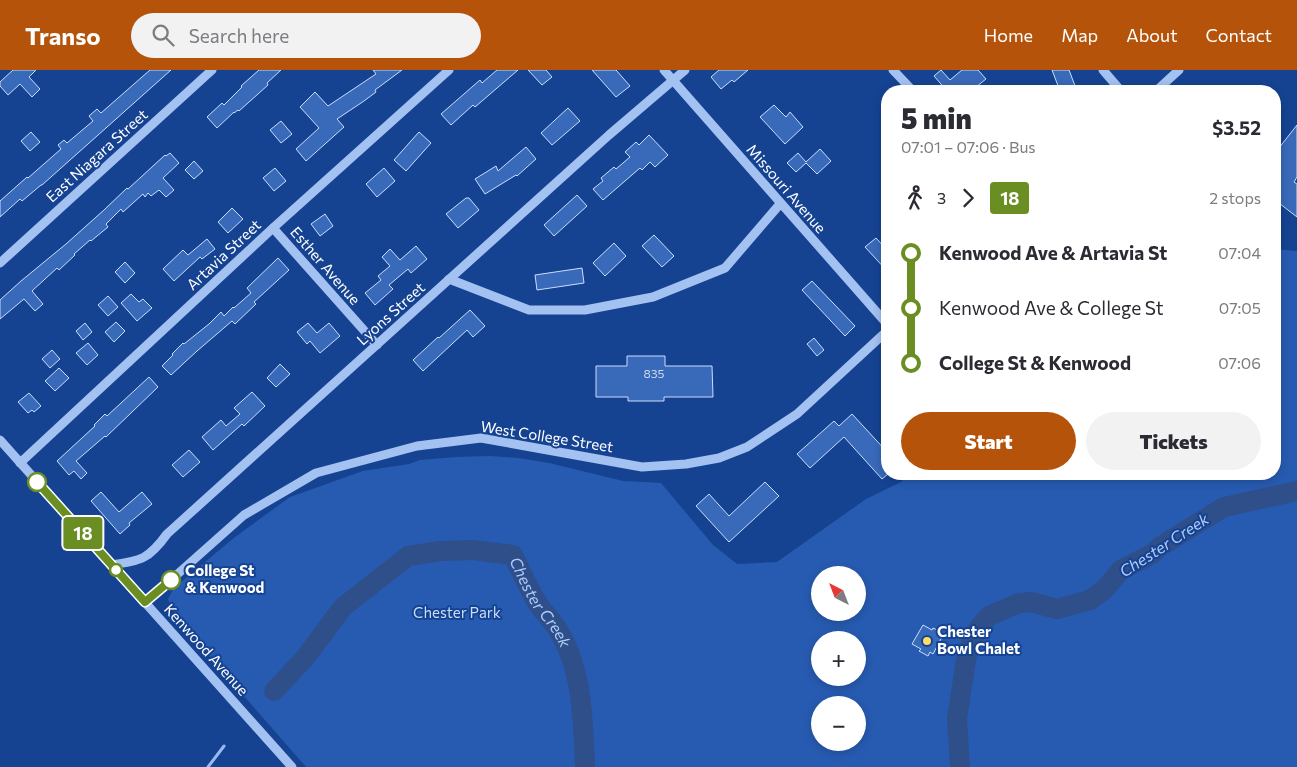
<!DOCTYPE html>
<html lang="en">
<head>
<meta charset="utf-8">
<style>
	:root { --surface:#fff; --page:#f2f2f3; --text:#2b2b33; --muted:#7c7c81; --accent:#b45309 }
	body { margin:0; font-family:Commissioner,sans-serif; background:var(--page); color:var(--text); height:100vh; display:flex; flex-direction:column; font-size:19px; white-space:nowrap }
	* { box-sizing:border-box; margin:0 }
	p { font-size:16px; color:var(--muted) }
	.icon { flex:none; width:28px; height:28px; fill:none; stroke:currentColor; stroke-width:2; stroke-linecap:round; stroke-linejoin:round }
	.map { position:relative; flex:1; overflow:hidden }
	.details { position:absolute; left:881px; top:15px; width:400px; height:395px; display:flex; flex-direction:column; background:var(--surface); border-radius:20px; box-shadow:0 2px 8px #0003 }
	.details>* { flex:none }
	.badge { padding:0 10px; border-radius:4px; font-size:18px; line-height:32px }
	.needle { width:32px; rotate:318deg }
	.fabs { position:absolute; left:811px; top:496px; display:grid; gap:10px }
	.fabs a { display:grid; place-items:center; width:55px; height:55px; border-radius:50%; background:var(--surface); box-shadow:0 2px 8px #0003; font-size:25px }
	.map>.badge { position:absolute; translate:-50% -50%; box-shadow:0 0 0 2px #fff }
	.legs { display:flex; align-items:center; gap:8px; height:55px; padding:0 20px; font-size:16px }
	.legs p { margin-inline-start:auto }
	.head { display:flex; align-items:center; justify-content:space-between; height:85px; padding:0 20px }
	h1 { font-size:28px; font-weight:800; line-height:38px }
	.action { display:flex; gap:10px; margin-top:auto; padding:10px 20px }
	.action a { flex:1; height:58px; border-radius:30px; background:var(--accent); color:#fff; font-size:20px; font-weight:800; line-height:58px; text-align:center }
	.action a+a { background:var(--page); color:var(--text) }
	ul { padding:0 20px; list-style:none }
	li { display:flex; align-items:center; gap:18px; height:55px; font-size:19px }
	li i { display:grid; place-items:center; width:8px; height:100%; margin:0 6px; background:currentColor }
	li i::after { content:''; width:12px; height:12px; margin:-6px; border:4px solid; border-radius:50%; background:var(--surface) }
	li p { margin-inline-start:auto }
	li:first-child i { background:linear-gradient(#0000 50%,currentColor 0) }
	li:last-child i { background:linear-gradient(currentColor 50%,#0000 0) }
	header { display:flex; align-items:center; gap:30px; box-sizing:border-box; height:70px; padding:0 25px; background:var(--accent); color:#fff }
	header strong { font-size:24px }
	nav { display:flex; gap:28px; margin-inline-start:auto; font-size:18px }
	.search { width:350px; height:45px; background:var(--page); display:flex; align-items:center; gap:12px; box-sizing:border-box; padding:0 18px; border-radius:28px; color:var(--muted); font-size:19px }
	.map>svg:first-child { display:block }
</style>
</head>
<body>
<header>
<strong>Transo</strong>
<div class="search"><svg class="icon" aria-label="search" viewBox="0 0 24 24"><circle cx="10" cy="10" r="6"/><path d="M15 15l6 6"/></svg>Search here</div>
<nav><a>Home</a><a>Map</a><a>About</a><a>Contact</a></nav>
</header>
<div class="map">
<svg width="1297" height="697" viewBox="0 0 1297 697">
	<rect width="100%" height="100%" fill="#154392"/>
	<path fill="#275bb1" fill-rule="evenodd" d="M1275 179 1297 181V697H306L175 547 168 529 174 518 235 467 290 427 363 401 409 394 420 390 457 387 490 386 518 388 549 393 623 411 661 413 713 475 737 494 777 492 866 429 901 412 909 404H1275ZM820 505H858V542H820ZM820 570H858V608H820ZM820 635H858V672H820Z"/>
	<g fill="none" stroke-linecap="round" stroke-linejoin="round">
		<path stroke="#96bbf4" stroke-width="3" d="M208 697 224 676"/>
		<g stroke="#2e4f8a" stroke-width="20">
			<path id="s1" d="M274 621 305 588 343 537 408 486 441 481 472 480 513 485C520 499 527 515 535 529 541 540 551 549 558 560 583 600 583 651 585 697"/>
			<path d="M960 697 957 649 966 590 971 573 978 559 989 546 1019 533 1031 532 1057 539 1090 530 1104 520 1121 500 1152 484 1161 476 1224 437 1297 421"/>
		</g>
	</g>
	<g fill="#3969b9" stroke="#caddfc">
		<path d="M13 0H36L29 7 40 19 32 27 20 14 8 25 0 16V12Z"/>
		<path d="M150 0H171L42 115H41L22 131 20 129 0 147V131L27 107 28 108 61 79 58 75 64 70 67 73 93 51 89 46 97 39 101 43Z"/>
		<path d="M259 0H281L267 13 268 15 239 41 238 40 234 43V42L217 58 207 47 222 33 224 35 242 17 241 16Z"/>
		<path d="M373 0H402L375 20 376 22 364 31 337 49 344 57 306 91 296 79 319 58 300 37 315 22 328 36 376 4Z"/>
		<path d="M497 0H518L475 37 473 35 451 55 441 44 480 10 482 13Z"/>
		<path d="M528 0H546L552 7 542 15Z"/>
		<path d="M592 0H616L630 16 616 27Z"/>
		<path d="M719 0H748L734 12 732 10 721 19 711 7Z"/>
		<path d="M941 0 950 10 962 0H978L986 9 971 21H968L964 17 959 21H947L934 6Z"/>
		<path d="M1052 0H1069L1077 21H1060Z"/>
		<path d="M774 35 786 47 790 42 803 57 785 74 760 47Z"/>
		<path d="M568 38 580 51 552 75 541 63Z"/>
		<path d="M281 51 292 64 281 73 270 60Z"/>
		<path d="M1297 55V107L1294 112 1297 114V147L1275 130V83Z"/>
		<path d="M31 62 40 72 30 81 21 71Z"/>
		<path d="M419 62 431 73 406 101 394 90Z"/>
		<path d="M649 65 668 85 655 97 650 92 642 100 640 98 603 130 593 119 603 111 601 108 614 97 616 99 630 87 625 82 636 72 639 75Z"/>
		<path d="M526 77 536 89 517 106 516 105 485 124 475 109 496 96 498 101Z"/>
		<path d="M820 79 831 91 817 104 806 93 796 102 787 93 798 83 806 92Z"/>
		<path d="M170 83 179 93 163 108 174 120 166 127 159 120 151 126 148 123 145 127 143 124 123 142 121 139 106 154 108 157 91 171 90 170 74 184 75 185 59 200 57 198 32 221 43 234 35 241 24 229 0 249V230L21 211 66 174 104 140 127 118 128 119 165 85 166 86Z"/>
		<path d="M194 91 203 101 194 109 185 100Z"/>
		<path d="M275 98 286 111 274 121 263 108Z"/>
		<path d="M384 98 395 111 377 127 366 114Z"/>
		<path d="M577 125 587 136 554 166 544 155Z"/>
		<path d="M466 128H469L479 140 458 158 446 144Z"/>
		<path d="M232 138 243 149 228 163 218 152Z"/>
		<path d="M325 144 333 156 320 166 311 154Z"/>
		<path d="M654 165 674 186 662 197 642 176Z"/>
		<path d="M876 168 888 181V202L865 177Z"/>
		<path d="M207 169 215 179 202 189 200 187 174 211 163 199 183 180 188 185Z"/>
		<path d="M614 173 626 186 605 206 593 193Z"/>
		<path d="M416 176 427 189 411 203 408 199 389 215 393 219 375 235 365 223 381 210 378 206 390 196 382 187 390 179 400 190Z"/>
		<path d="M278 188 289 200 254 232 256 234 235 254 232 251 197 281 171 305 162 296 173 285 172 284 183 273 184 274 209 254 221 242 224 246 233 237 234 238 251 223 247 218Z"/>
		<path d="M125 192 135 203 125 213 115 202Z"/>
		<path d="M582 198 584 213 537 220 535 205Z"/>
		<path d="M812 211 855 256 845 266 802 220Z"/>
		<path d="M131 224 139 232 143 229 152 238 137 251 121 233Z"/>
		<path d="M108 226 118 237 108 246 98 235Z"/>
		<path d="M470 240 485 256 473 267 467 260 423 301 413 290 438 267 439 268Z"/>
		<path d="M116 252 125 261 114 272 105 262Z"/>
		<path d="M85 253 92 262 83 270 76 261Z"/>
		<path d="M308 253 317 263 329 253 340 266 320 283 310 271 307 274 297 262Z"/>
		<path d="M814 268 824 280 817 286 807 274Z"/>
		<path d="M88 273 98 285 87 295 76 283Z"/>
		<path d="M52 280 60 289 50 298 42 289Z"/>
		<path d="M627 286H665V296H712L713 327H664V331H628V327H596V296H627Z"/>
		<path d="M280 294 290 304 276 317 267 308Z"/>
		<path d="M59 298 69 308 55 321 45 311Z"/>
		<path d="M149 307 158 317 106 367 105 366 76 391 87 403 81 409 74 401 69 405 57 391 95 356 94 355 105 344 107 346Z"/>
		<path d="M252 322 265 336 244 356 242 354 213 380 202 367 221 350 226 356 240 344 234 338Z"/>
		<path d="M29 323 41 336 34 342 32 340 28 343 18 332Z"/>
		<path d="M852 344 888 383V404L882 409 844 367 810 398 797 384 834 351 839 356Z"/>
		<path d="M189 380 200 392 183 407 172 395Z"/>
		<path d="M765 412 779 426 729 472 696 436 709 424 729 446Z"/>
		<path d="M101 422 119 442 142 422 152 434 129 453 130 455 120 464 91 431Z"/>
		<path d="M923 555 932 560 933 558 941 562 939 566 942 567 933 584 930 582 928 586 919 581 921 579 912 574Z"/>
	</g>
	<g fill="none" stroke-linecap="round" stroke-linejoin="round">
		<g stroke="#a3c1f1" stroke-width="9">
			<path d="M664 0 888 255"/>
			<path d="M893 0 913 21"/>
			<path d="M1103 0 1121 21"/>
			<path d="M1156 21 1179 0"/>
			<path d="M273 158 377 275"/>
			<path d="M0 193 212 0"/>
			<path d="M449 209 529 240H585L653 227 725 198 780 134"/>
			<path d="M0 370 292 697"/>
			<path d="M20 393 273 158 449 0"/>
			<path d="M111 495C141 491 149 489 167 464L609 65 685 0"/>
			<path d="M145 533 244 445 316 403 417 376 481 368 642 397 686 394 719 388 747 377 797 344 888 260"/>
		</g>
	</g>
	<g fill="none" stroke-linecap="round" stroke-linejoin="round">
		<defs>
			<path id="line-1" d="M37 412 145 532 171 510"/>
		</defs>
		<use href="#line-1" stroke="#fff" stroke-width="11"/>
		<use href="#line-1" stroke="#6b8e23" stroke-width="8"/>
	</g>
	<g fill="#fff" stroke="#6b8e23" stroke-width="2.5">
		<circle cx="37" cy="412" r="9"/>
		<circle cx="116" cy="500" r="6"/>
		<circle cx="171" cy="510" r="9"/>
	</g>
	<circle fill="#ffdd63" stroke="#154392" stroke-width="2" cx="927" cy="571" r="5"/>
	<g text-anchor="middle" stroke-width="4" stroke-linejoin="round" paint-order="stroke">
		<g font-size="12" fill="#cedaee">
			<text x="654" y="308">835</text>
		</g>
		<g font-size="15" fill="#fff" stroke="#154392">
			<text transform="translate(97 86) rotate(-42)" y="5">East Niagara Street</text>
			<text transform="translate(786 119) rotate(49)" y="5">Missouri Avenue</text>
			<text transform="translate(224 185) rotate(-43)" y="5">Artavia Street</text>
			<text transform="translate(325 196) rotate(49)" y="5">Esther Avenue</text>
			<text transform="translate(391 244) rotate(-42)" y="5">Lyons Street</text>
			<text transform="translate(547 367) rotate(9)" y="5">West College Street</text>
			<text transform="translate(206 580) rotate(48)" y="5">Kenwood Avenue</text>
		</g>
		<g font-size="15" font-weight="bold" fill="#fff" stroke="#154392" text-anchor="start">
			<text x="185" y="506">College St<tspan x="185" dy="17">&amp; Kenwood</tspan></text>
		</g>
		<g font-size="15" fill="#caddfc" stroke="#154392">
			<text x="457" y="548">Chester Park</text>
		</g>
		<g font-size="15" font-weight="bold" fill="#fff" stroke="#154392" text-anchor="start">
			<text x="937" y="567">Chester<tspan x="937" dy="17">Bowl Chalet</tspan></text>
		</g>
		<g font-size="16" font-style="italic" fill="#b0cbf8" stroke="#154392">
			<text transform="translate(1164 475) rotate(-33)" y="6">Chester Creek</text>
			<text dy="6" stroke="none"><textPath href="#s1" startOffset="352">Chester Creek</textPath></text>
		</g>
	</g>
</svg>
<div class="fabs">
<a><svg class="needle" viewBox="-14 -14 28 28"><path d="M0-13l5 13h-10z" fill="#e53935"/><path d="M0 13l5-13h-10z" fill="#7c7c81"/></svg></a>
<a>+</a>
<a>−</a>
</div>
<b class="badge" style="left:83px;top:463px;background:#6b8e23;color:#fff">18</b>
<section class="details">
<div class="head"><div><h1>5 min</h1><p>07:01 – 07:06 · Bus</p></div><b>$3.52</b></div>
<div class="legs"><svg class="icon" aria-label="walk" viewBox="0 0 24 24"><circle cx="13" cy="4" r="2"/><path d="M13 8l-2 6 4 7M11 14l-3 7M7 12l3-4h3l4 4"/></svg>3<svg class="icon" aria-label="forward" viewBox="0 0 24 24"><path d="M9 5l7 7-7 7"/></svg><b class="badge" style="background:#6b8e23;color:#fff">18</b><p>2 stops</p></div>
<ul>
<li><i style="color:#6b8e23"></i><b>Kenwood Ave &amp; Artavia St</b><p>07:04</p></li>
<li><i style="color:#6b8e23"></i><span>Kenwood Ave &amp; College St</span><p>07:05</p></li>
<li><i style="color:#6b8e23"></i><b>College St &amp; Kenwood</b><p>07:06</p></li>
</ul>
<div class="action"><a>Start</a><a>Tickets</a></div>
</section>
</div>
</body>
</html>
